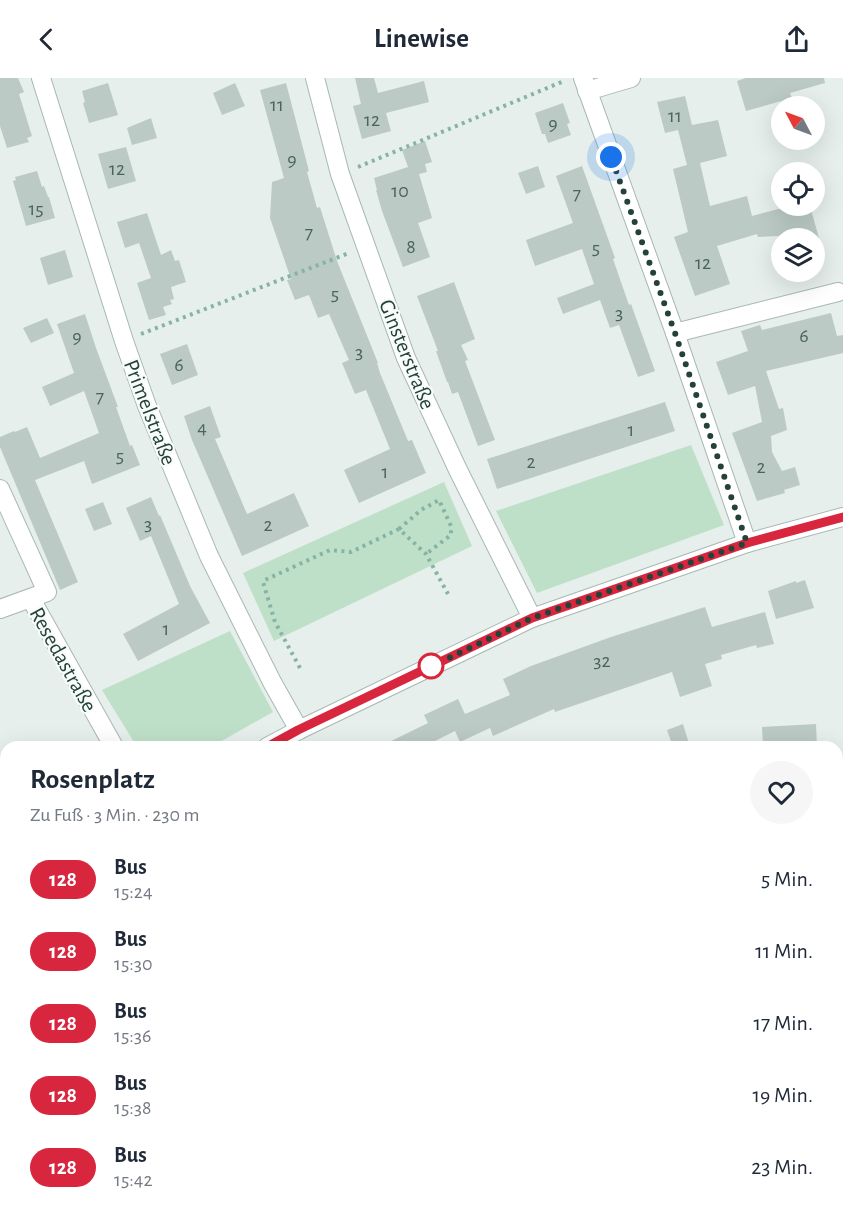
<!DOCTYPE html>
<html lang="de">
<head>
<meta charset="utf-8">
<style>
	:root { --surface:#fff; --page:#f6f6f7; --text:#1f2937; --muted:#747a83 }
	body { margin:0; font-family:"Alegreya Sans",sans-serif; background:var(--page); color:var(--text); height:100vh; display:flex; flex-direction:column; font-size:22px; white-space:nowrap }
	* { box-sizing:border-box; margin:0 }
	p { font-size:20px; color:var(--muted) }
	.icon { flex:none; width:33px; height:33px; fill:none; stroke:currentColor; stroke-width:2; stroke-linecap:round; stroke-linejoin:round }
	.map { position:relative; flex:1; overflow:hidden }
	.sheet { position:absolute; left:0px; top:663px; width:843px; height:474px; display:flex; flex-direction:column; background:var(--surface); border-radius:18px 18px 0 0; box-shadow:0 6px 24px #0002 }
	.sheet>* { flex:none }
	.badge { padding:0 12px; border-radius:20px; font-size:21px; line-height:39px }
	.needle { width:39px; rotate:311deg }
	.fabs { position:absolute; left:771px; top:18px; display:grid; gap:12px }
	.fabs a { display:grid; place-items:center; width:54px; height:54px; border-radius:50%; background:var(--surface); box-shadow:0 6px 24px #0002; font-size:30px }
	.you { position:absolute; width:30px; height:30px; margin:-15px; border:4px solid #fff; border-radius:50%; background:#1a73e8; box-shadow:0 0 0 9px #1a73e833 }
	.map>.badge { position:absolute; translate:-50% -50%; box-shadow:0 0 0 3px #fff }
	.round { display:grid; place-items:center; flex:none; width:63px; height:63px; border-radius:32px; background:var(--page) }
	.summary { display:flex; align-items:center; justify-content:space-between; height:102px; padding:0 30px }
	h1 { font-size:28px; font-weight:600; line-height:45px }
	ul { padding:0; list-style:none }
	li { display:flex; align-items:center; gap:18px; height:72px; padding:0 30px }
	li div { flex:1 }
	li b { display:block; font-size:22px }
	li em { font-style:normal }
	li .badge { min-width:66px; font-weight:700; text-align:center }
	header { display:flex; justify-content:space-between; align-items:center; height:78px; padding:0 30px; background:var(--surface); font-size:27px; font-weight:600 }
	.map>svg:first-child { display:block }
</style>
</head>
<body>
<header><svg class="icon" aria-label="back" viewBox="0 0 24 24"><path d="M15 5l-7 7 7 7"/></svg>Linewise<svg class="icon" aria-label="share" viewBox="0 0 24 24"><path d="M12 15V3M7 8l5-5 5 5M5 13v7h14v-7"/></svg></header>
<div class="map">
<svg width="843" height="1137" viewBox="0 0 843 1137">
	<rect width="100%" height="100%" fill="#e6efeb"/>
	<g fill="#bfe0c8">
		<path d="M691 367 724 447 537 515 496 433Z"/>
		<path d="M444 404 472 468 274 563 243 495Z"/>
		<path d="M230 553 273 634 211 669H137L102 612Z"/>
	</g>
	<g fill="#bbcac4">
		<path d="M0 0H18L24 14 19 16 32 58 27 60 29 64 7 70 0 48Z"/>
		<path d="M355 0H374L378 15 424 3 429 24 386 35 391 53 362 61 353 28 361 26Z"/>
		<path d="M746 0H824L825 5 790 15 792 20 746 33 737 3Z"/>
		<path d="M108 5 118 37 89 45 83 25 85 24 82 13Z"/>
		<path d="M235 5 245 28 222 37 213 15Z"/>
		<path d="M286 5 309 93 307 94 317 130 320 129 337 183 378 285H377L380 295 408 363 412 362 426 395 359 425 344 392 390 371 366 312 355 316 342 285 349 282 329 236 318 240 309 217 295 222 287 202 291 201 270 140 272 104 284 100 260 12Z"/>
		<path d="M685 18 692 47 718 42 727 78 700 85 710 128 747 118 752 138 790 128H810L819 160H779L778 158 758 159 757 156 717 168 730 206 695 218 674 159 688 154 673 91 687 87 678 52 665 55 657 24Z"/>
		<path d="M563 25 570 45 567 46 571 57 548 65 545 56H542L535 35Z"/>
		<path d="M151 40 157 60 132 67 127 50Z"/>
		<path d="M425 63 432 84 425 86 427 94 419 96 432 140 418 145 430 179 403 189 382 133 376 112H377L374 100 408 89 402 72Z"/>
		<path d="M126 69 136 103 108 111 98 76Z"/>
		<path d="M538 88 545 109 526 116 518 95Z"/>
		<path d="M582 88 615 180 613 181 629 227 631 226 655 293 638 299 619 247 610 250 600 222 563 236 557 220 594 206 582 171 535 188 526 162 573 145 556 98Z"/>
		<path d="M37 93 42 109 44 108 48 119H49L55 140 26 148 13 103 16 102 15 99Z"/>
		<path d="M147 135 161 177 171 172 175 183 179 182 186 204 171 209 174 221 170 222 172 226 163 229 166 237 149 242 137 205 151 200 139 165 125 170 117 144Z"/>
		<path d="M65 172 73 199 48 207 40 180Z"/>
		<path d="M454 204 475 261 461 267 468 282 465 283 495 362 478 368 458 314 452 316 448 304H447L436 273H438L417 218Z"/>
		<path d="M831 235 837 258 843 257V275L766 293 779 331 783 330 787 352 771 358 772 374 782 393 795 389 800 407 784 412 785 415 757 423 732 355 762 344 755 308 728 317 716 284 748 273 741 253 760 247 762 252Z"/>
		<path d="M85 236 96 270 118 329H116L130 368 132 367 140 387 92 406 84 383 35 402 78 504 60 512 0 369V359L14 353 15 354 27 349 40 380 99 355 84 313 50 328 42 309 74 295 57 246Z"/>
		<path d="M47 240 54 255 31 265 23 250Z"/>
		<path d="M187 266 198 297 172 307 160 276Z"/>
		<path d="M665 324 675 353 497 411 487 381Z"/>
		<path d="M210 328 221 359 215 361 247 436 294 415 309 448 242 478 192 362 184 338Z"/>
		<path d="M151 419 159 438 160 437 190 508 210 545 138 583 123 556 179 526 151 458 140 463 126 430Z"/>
		<path d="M103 424 112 446 94 453 85 431Z"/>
		<path d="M805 502 814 530 776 541 768 513 796 503V505Z"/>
		<path d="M705 529 712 549 765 534 774 566 757 570 756 567 721 577 722 581 705 586 712 608 680 619 672 594 555 634 554 631 493 658 490 650 460 664 455 653 423 669H379L428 645 424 637 458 621 465 636 510 617 503 601 531 588 611 559Z"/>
		<path d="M683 646 690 669H673L667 652Z"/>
		<path d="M816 646 817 669H763L762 649Z"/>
	</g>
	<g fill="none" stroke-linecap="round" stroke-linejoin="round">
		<defs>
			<g id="minor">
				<path d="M41 0 124 263 147 328 209 478 272 604 299 652"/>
				<path d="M315 0 340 96 406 280 458 392 532 540"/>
				<path d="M583 0 675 255 747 465"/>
				<path d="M587 13 631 0"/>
				<path d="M675 255 838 214"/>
				<path d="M0 411 47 514 0 531"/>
				<path d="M31 521 114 669"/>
				<path d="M267 669 299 652 532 540 747 465 843 439"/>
				<path d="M837 733H843"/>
				<path d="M0 819 6 816"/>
				<path d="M837 932H843"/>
				<path d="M837 1105 843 1078"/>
				<path d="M317 1131 319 1137"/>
				<path d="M830 1137 831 1131"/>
			</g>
		</defs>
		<use href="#minor" stroke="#a8b8b2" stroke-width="20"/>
		<g stroke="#86b3a5" stroke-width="4" stroke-dasharray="3 4.5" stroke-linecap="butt">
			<path d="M358 89 564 3"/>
			<path d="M141 256 349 175"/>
			<path d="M399 451 421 432 439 422 451 448V457L426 476"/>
			<path d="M300 590 275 544 263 504 265 502 330 472 351 474 399 451 426 476 448 516"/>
		</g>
		<use href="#minor" stroke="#fff" stroke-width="18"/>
	</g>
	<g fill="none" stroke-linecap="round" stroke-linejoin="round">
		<defs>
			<path id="line" d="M267 669 298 652 532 540 747 465 843 439"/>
		</defs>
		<use href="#line" stroke="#fff" stroke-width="14"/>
		<use href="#line" stroke="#d7263d" stroke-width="9"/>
		<path stroke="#24423a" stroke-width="6" stroke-dasharray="0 10.8" d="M431 588 426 591 532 540 747 465 675 255 611 79"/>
	</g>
	<circle fill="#fff" stroke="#d7263d" stroke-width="3" cx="431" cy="588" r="12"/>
	<g text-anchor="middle" stroke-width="4.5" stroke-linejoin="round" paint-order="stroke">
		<g font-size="20" fill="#4a645c">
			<text x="277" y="33">11</text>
			<text x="675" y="44">11</text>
			<text x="372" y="48">12</text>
			<text x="553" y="52">9</text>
			<text x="292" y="88">9</text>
			<text x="117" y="97">12</text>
			<text x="400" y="119">10</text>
			<text x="577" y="122">7</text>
			<text x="36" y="137">15</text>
			<text x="309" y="161">7</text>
			<text x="411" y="175">8</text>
			<text x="596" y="176">5</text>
			<text x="703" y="191">12</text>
			<text x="335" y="222">5</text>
			<text x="619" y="241">3</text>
			<text x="804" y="264">6</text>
			<text x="77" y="265">9</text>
			<text x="359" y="280">3</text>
			<text x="179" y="293">6</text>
			<text x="100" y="325">7</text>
			<text x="202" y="356">4</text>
			<text x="631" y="358">1</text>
			<text x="120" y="384">5</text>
			<text x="531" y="390">2</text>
			<text x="761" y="395">2</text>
			<text x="385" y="400">1</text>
			<text x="148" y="452">3</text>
			<text x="268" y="453">2</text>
			<text x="166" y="557">1</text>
			<text x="602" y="589">32</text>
		</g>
		<g font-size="22" fill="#24423a" stroke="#f7fbf9">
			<text transform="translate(408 276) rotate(68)" y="8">Ginsterstraße</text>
			<text transform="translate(151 334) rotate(69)" y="8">Primelstraße</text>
			<text transform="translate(64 581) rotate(61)" y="8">Resedastraße</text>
		</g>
	</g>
</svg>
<div class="fabs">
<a><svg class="needle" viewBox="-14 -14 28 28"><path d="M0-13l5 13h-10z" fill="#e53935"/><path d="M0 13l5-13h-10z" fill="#747a83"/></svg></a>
<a><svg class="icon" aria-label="locate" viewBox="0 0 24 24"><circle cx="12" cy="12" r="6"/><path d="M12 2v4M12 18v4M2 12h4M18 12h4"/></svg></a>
<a><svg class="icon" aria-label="layers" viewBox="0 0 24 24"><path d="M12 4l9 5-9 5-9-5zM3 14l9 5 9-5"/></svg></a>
</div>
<div class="you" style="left:611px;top:79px"></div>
<section class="sheet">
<div class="summary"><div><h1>Rosenplatz</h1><p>Zu Fuß · 3 Min. · 230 m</p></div><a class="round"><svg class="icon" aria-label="heart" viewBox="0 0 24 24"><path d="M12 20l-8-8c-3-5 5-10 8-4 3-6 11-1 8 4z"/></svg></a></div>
<ul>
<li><span class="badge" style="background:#d7263d;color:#fff">128</span><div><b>Bus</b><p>15:24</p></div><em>5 Min.</em></li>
<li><span class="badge" style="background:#d7263d;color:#fff">128</span><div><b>Bus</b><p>15:30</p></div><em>11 Min.</em></li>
<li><span class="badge" style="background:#d7263d;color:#fff">128</span><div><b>Bus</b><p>15:36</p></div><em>17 Min.</em></li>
<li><span class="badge" style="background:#d7263d;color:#fff">128</span><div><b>Bus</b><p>15:38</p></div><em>19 Min.</em></li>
<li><span class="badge" style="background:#d7263d;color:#fff">128</span><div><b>Bus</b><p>15:42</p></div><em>23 Min.</em></li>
</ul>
</section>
</div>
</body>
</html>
